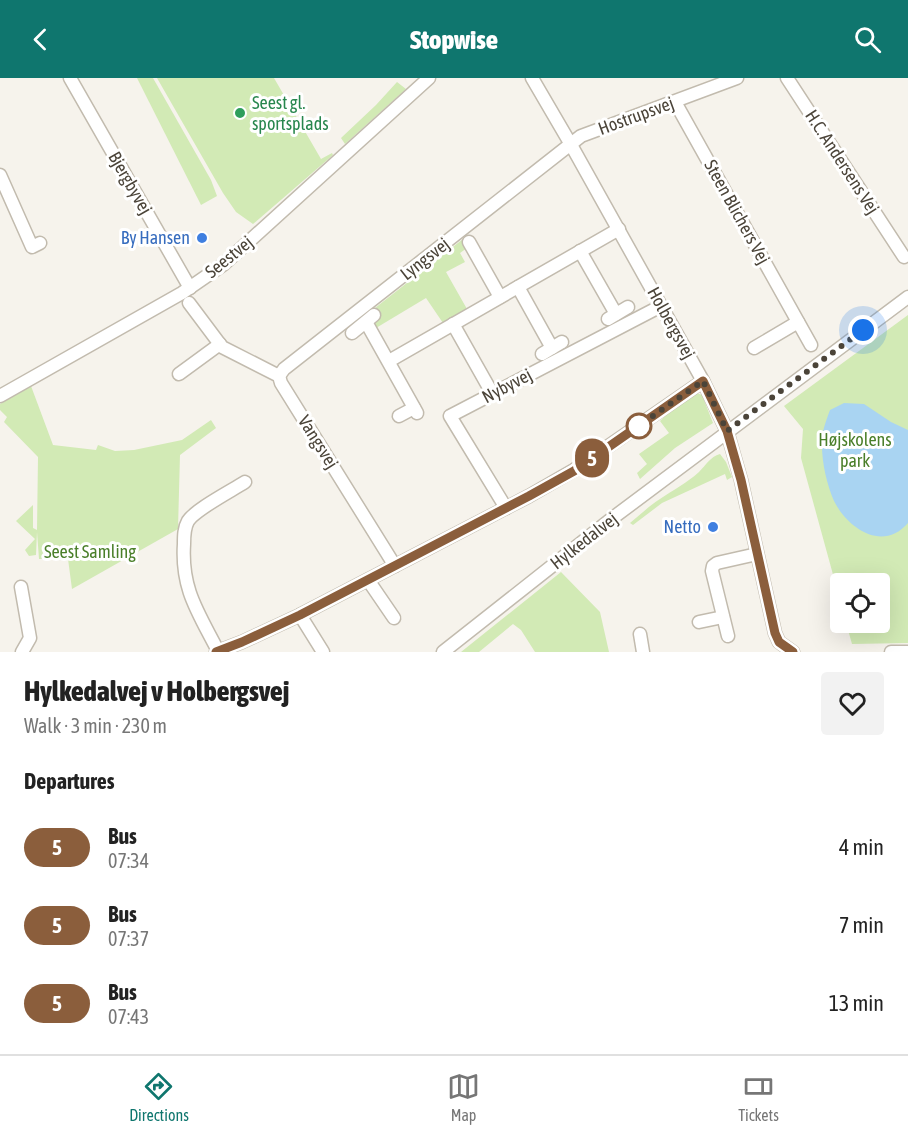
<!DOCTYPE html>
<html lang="en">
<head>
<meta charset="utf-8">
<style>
	:root { --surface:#fff; --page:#f2f2f2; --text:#222; --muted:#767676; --line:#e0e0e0; --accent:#0f766e }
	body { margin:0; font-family:"Asap Condensed",sans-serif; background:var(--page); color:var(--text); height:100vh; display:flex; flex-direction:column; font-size:22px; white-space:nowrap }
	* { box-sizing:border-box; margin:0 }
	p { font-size:20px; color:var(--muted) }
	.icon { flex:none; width:33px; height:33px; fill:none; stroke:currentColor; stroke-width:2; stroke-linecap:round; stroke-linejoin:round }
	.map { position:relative; height:574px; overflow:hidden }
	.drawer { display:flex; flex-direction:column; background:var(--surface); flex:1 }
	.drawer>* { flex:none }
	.badge { padding:0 12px; border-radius:20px; font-size:21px; line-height:39px }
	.fabs { position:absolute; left:830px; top:495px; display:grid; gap:12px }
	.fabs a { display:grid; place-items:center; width:60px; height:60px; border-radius:6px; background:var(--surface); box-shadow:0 6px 24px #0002; font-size:30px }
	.you { position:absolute; width:30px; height:30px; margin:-15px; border:4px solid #fff; border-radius:50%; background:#1a73e8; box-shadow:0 0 0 9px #1a73e833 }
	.map>.badge { position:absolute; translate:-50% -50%; box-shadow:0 0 0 3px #fff }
	h2 { padding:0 24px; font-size:22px; line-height:54px }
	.round { display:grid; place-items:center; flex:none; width:63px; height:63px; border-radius:6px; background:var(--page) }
	.summary { display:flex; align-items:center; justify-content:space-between; height:102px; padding:0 24px }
	h1 { font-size:28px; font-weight:800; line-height:45px }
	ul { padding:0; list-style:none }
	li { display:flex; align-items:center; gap:18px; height:78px; padding:0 24px }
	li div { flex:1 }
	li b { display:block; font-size:22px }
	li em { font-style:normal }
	li .badge { min-width:66px; font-weight:700; text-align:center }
	header { display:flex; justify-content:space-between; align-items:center; height:78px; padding:0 24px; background:var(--accent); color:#fff; font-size:27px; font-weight:800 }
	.tab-bar { display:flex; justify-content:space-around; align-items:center; height:84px; border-top:2px solid var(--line); background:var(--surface); font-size:16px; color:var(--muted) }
	.tab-bar a { display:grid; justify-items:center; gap:3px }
	.tab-bar .active { color:var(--accent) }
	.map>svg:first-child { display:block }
</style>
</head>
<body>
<header><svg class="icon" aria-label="back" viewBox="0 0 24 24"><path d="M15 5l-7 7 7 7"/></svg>Stopwise<svg class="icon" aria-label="search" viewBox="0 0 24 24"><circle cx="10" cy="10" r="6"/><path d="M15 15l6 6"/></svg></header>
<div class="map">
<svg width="908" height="574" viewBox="0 0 908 574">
	<rect width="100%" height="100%" fill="#f6f3ec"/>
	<g fill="#d2eab5">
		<path d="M137 0H153L211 102 217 118 201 127Z"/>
		<path d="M157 0H274L321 81 332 75 333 77 253 146 236 134 223 115Z"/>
		<path d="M397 4 406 11 345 66 341 60 376 27Z"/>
		<path d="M463 161 467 170 460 175 465 184 446 194 467 231 443 245 426 220 376 250 374 243 380 239 375 230Z"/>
		<path d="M908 237V565L852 566 846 545 879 544V506H840V522L801 380 803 351 784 328Z"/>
		<path d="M31 308 53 367 96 372 98 367 115 373 134 372 182 362 211 342 216 350 180 377 178 451 72 511 68 481H39L37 454 36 477 29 478 25 472 35 461 16 443 33 427V450L37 452 38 379 4 344 7 339 0 332V326Z"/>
		<path d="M697 315 702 317 713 345 675 370 640 401 637 395 647 386 639 376 669 355 660 343 667 336Z"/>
		<path d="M720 376 726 384 732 399 727 402 725 396 662 425 633 447 630 445C640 437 649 428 660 421 673 412 687 405 699 394 706 387 710 379 720 376Z"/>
		<path d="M561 494 600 534 609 574H535L521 552 513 546 479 574H461Z"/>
	</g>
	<path fill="#a9d4f2" d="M844 325 864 326 891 344 908 352V445C883 474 848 451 834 423 827 407 822 385 822 368 821 355 826 343 830 332Z"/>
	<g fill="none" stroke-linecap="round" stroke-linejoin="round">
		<defs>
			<g id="minor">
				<path d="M70 0 190 210"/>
				<path d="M532 0 570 65 703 303 727 353 741 402 775 555 779 564 793 574"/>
				<path d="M787 0 904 179"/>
				<path d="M675 24 811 267"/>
				<path d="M0 97 32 169 40 165"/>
				<path d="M469 164 500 219"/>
				<path d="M580 173 616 236"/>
				<path d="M518 209 552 270"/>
				<path d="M189 225 222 269 279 298 281 305 395 488"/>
				<path d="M608 241 628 229"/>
				<path d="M366 244 417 335"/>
				<path d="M453 246 492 315"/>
				<path d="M352 255 374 237"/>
				<path d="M754 270 798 244"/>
				<path d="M542 276 562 264"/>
				<path d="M389 283 619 151"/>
				<path d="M179 296 220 266"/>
				<path d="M279 298 284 291 581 58 737 0"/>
				<path d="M0 318 182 215 224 186 429 0"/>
				<path d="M399 338 414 330"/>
				<path d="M506 430 450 338 661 228"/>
				<path d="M368 502 394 540"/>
				<path d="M21 509 30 560 22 574"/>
				<path d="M300 537 323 574"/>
				<path d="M699 544 723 539"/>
				<path d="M640 556 643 574"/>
				<path d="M728 558 712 493 713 488 717 485 757 476"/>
				<path d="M218 573C198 534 181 511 184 466 184 458 184 450 188 443 196 431 231 413 245 404"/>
				<path d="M216 574 242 564 300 537 529 418 574 392 703 303"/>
				<path d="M443 574 614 439 908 219"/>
				<path d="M891 574H908"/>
			</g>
		</defs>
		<use href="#minor" stroke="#c2bbae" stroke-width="15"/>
		<use href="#minor" stroke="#fff" stroke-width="12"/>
	</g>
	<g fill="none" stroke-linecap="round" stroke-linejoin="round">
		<defs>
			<path id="line" d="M216 574 242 564 300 537 529 418 574 393 703 303 727 353 741 402 775 555 779 564 793 574"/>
		</defs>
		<use href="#line" stroke="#fff" stroke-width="14"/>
		<use href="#line" stroke="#8b5e3c" stroke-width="9"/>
		<path stroke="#4b4439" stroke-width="6" stroke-dasharray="0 10.8" d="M639 348 637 349 703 303 727 353 863 252"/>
	</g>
	<circle fill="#2e9e5b" stroke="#fff" stroke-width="2" cx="240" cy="35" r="6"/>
	<g fill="#3f7fe0" stroke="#fff" stroke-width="2">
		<circle cx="202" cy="160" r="6"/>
		<circle cx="713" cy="449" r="6"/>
	</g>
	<circle fill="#fff" stroke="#8b5e3c" stroke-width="3" cx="639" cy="348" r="12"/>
	<g text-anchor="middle" stroke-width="6" stroke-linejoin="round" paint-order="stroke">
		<g font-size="18" fill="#27864d" stroke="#fff" text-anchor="start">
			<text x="252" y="31">Seest gl.<tspan x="252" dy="21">sportsplads</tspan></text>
		</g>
		<g font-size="18" fill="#4b4439" stroke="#fff">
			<text transform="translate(636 38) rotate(-20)" y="6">Hostrupsvej</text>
			<text transform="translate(842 84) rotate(57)" y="6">H.C. Andersens Vej</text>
			<text transform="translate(130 105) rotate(60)" y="6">Bjergbyvej</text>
			<text transform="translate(737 134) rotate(61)" y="6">Steen Blichers Vej</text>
			<text transform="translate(229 179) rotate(-39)" y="6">Seestvej</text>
			<text transform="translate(425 181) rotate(-38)" y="6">Lyngsvej</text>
			<text transform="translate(671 245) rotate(61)" y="6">Holbergsvej</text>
			<text transform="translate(507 308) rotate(-28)" y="6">Nybyvej</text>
			<text transform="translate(318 364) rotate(58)" y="6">Vangsvej</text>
			<text transform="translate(584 463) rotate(-38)" y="6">Hylkedalvej</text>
		</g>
		<g font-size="18" fill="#366cbe" stroke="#fff" text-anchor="end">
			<text x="190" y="166">By Hansen</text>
			<text x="701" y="455">Netto</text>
		</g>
		<g font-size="18" fill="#4a7f2a" stroke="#fff">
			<text x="855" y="368">Højskolens<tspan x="855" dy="21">park</tspan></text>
			<text x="90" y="480">Seest Samling</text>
		</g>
	</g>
</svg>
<div class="fabs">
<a><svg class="icon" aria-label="locate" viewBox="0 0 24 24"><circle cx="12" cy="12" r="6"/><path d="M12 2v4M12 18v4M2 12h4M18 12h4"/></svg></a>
</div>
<div class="you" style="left:863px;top:252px"></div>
<b class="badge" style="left:592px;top:380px;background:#8b5e3c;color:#fff">5</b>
</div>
<section class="drawer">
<div class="summary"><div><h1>Hylkedalvej v Holbergsvej</h1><p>Walk · 3 min · 230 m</p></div><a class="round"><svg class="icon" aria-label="heart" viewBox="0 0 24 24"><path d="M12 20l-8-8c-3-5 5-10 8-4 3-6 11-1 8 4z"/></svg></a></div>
<h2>Departures</h2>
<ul>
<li><span class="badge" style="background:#8b5e3c;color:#fff">5</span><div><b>Bus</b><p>07:34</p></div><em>4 min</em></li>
<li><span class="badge" style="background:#8b5e3c;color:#fff">5</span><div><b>Bus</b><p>07:37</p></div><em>7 min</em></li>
<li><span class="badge" style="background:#8b5e3c;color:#fff">5</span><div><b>Bus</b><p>07:43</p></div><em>13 min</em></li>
</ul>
</section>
<nav class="tab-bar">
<a class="active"><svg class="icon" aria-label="directions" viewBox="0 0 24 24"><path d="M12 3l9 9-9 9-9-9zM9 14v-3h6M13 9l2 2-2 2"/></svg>Directions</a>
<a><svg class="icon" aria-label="map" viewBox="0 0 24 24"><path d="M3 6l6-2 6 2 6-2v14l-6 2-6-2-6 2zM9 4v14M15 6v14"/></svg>Map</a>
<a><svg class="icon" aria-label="tickets" viewBox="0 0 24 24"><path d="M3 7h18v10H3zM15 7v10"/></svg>Tickets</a>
</nav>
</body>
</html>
